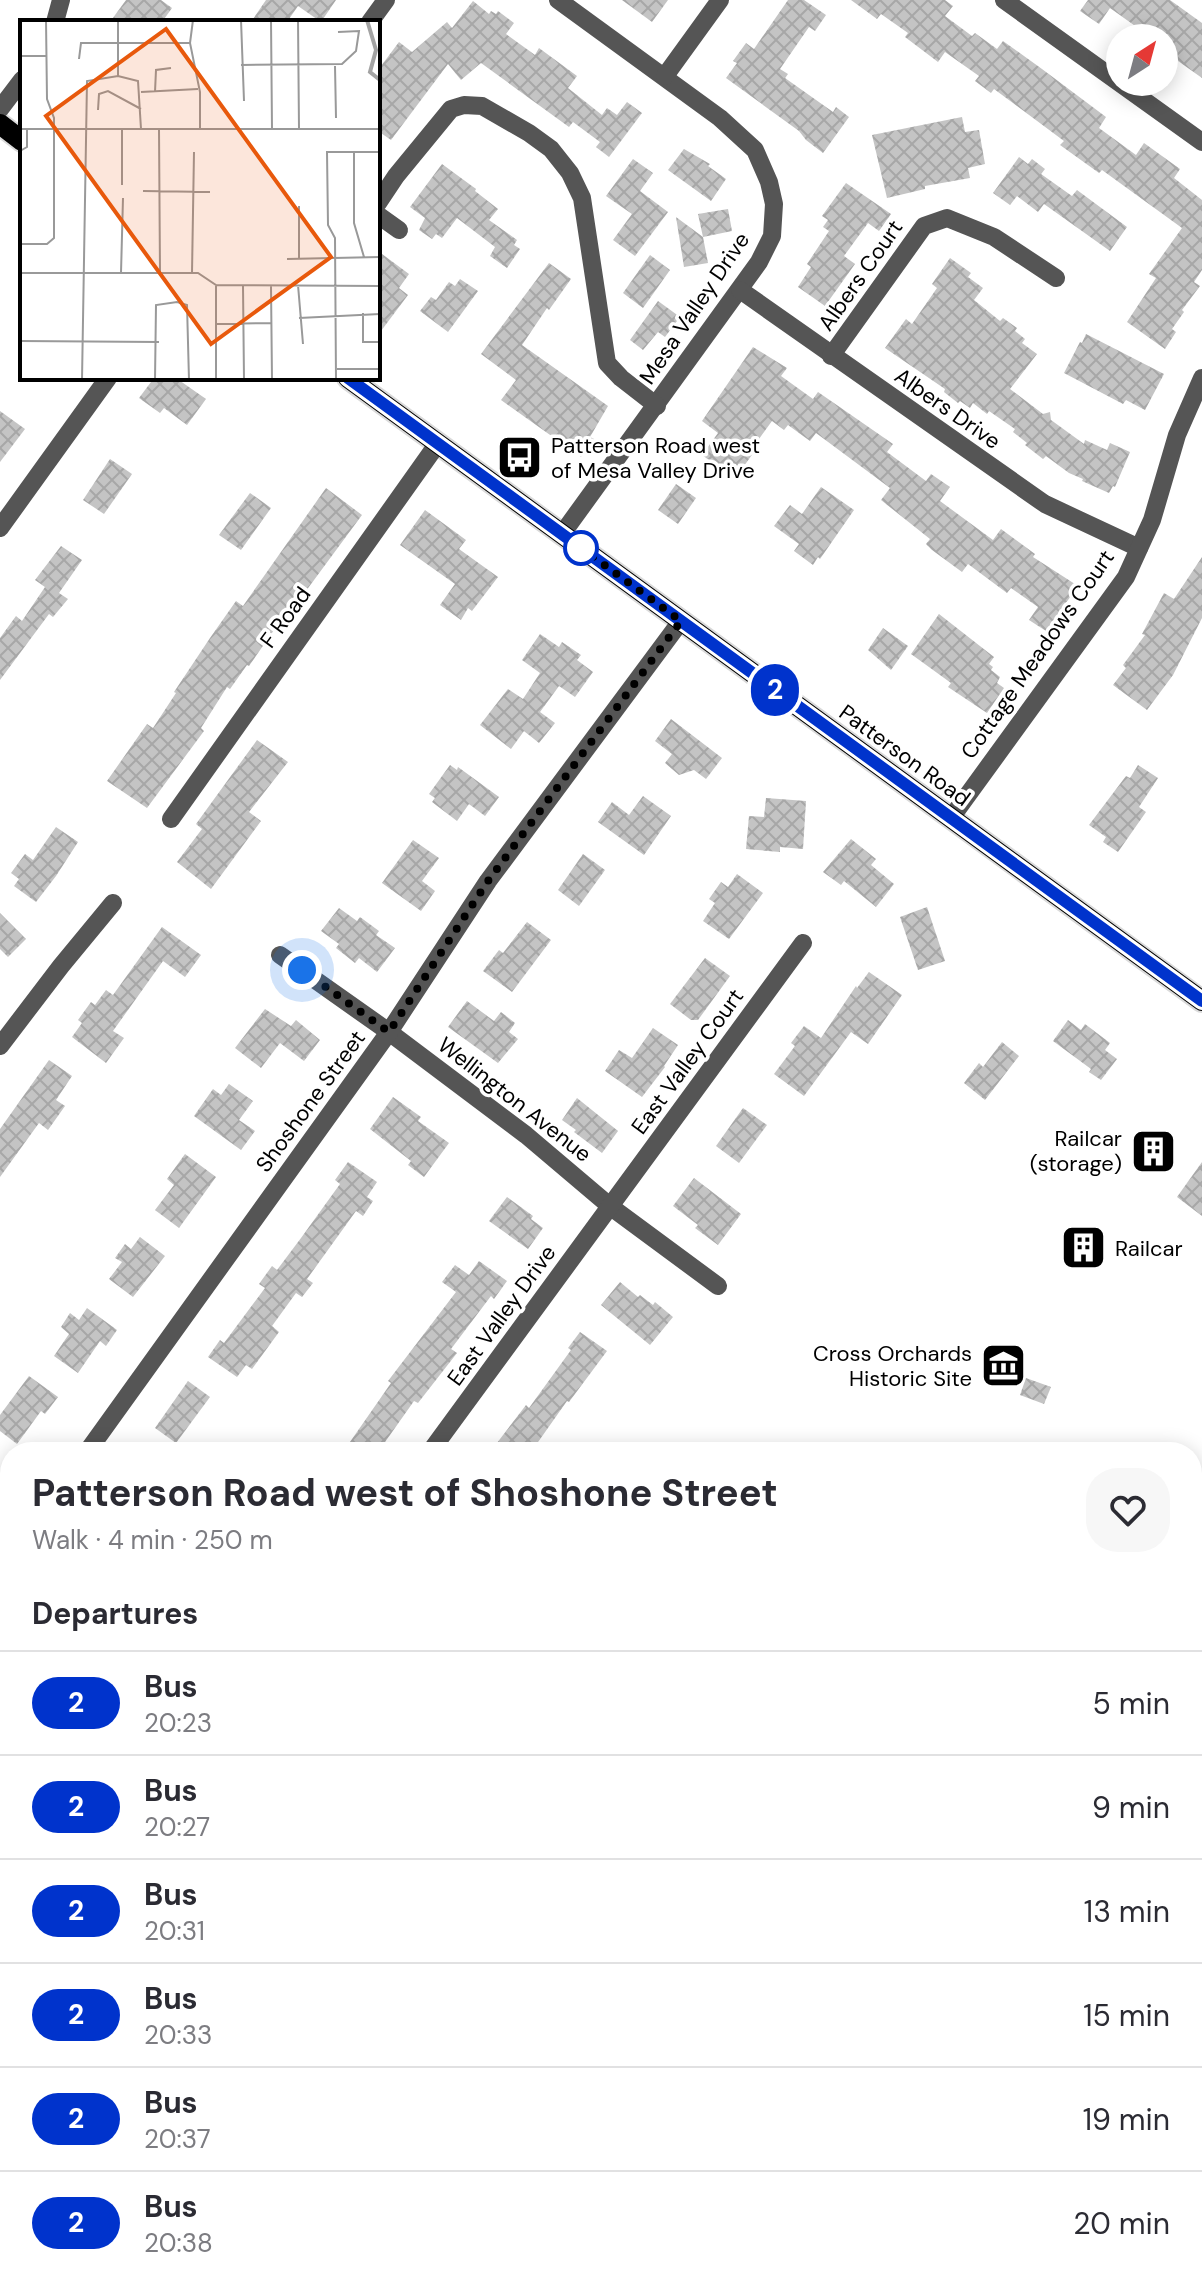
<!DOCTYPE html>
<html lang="en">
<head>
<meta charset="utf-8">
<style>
	:root { --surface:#fff; --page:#f7f7f7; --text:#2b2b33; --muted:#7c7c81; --line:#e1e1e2 }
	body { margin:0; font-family:"DM Sans",sans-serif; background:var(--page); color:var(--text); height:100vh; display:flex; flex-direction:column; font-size:30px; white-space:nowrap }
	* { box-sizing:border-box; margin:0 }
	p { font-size:26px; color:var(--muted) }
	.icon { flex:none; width:44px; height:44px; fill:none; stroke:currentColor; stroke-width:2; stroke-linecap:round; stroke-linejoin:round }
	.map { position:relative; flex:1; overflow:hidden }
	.sheet { position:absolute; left:0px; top:1442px; width:1202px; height:848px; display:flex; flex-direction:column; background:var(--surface); border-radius:32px 32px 0 0; box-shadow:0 4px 20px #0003 }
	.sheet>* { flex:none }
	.badge { padding:0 16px; border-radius:26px; font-size:28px; line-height:52px }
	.needle { width:52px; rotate:36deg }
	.buttons { position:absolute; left:1106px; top:24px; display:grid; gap:16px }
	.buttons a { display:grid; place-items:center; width:72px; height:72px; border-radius:50%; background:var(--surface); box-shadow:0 4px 20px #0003; font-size:40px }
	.you { position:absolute; width:40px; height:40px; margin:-20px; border:6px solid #fff; border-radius:50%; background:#1a73e8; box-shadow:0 0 0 12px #1a73e833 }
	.map>.badge { position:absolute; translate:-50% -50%; box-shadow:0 0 0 4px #fff }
	h2 { padding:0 32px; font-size:30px; line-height:72px }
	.round { display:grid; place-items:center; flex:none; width:84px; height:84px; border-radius:32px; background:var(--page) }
	.headline { display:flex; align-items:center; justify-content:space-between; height:136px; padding:0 32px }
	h1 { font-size:38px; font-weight:700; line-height:60px }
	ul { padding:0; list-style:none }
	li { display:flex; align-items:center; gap:24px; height:104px; padding:0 32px; border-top:2px solid var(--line) }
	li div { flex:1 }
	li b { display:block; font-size:30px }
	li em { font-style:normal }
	li .badge { min-width:88px; font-weight:700; text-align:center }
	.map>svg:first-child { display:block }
</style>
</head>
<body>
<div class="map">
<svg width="1202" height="2290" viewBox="0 0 1202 2290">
	<defs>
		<pattern id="building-cross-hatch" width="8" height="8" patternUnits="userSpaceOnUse" patternTransform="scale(2)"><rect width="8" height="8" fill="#c4c4c4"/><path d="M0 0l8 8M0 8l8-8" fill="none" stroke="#a7a7a7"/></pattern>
	</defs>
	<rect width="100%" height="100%" fill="#fff"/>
	<g fill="url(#building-cross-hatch)">
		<path d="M126 0H161L172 8 162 22H110Z"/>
		<path d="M266 0H336L321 22 298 6 287 22H251Z"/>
		<path d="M622 0H668L652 22Z"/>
		<path d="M788 0H804L826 15 815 31 809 27 780 69 788 74 785 78 833 112 836 107 849 117 823 153 806 140 799 131 726 78 737 63 733 61 746 43 754 49Z"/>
		<path d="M851 0H945L953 6 945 16 972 36 975 33 997 49 1003 41 1042 69 1106 117 1099 128 1136 155 1144 143 1180 169 1174 178 1202 200V270L1194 282 1200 286 1182 310 1184 312 1172 329 1176 332 1165 349 1127 322 1156 278 1149 274 1182 228 1102 170 1099 173 1060 145 1064 141 994 89 991 93 975 81 979 76 945 52 938 62 905 37 908 33 881 14 877 19Z"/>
		<path d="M1088 0H1170L1202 23V78L1164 51V38H1152L1110 8 1099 24 1080 11Z"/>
		<path d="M473 1 489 14 491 11 496 14 498 11 514 23 506 34 535 55 539 48 577 76 568 88 602 115 607 108 617 115 627 102 642 113 609 157 596 147 600 142 573 122 569 127 481 63 461 80 448 64 391 140 378 131V70L399 42 412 52 447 22 452 28Z"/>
		<path d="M962 117 965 132 979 130 985 164 968 168 970 178 925 186V189L887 198 872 135Z"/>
		<path d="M684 149 710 164 708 166 726 179 711 201 668 170Z"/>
		<path d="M1019 157 1028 164 1032 159 1045 169 1041 174 1072 196 1077 190 1127 227 1110 251 1044 204 1038 212 1017 196 1010 205 993 193Z"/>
		<path d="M633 159 653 173 640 191 668 212 635 256 613 240 632 214 606 196Z"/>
		<path d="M442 164 476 189 475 191 498 209 489 220 517 240 514 245 520 249 507 268 490 256 495 247 457 218 442 238 436 234 432 239 419 230 425 218 410 207Z"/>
		<path d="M846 183 891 214 879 231 868 223 844 256 855 264 825 306 798 287 811 267 807 264 829 231 823 227 828 220 822 216Z"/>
		<path d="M728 209 732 231 703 237 708 263 684 267 676 217 703 237 698 214Z"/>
		<path d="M378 251 409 274 399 288 408 295 378 335Z"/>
		<path d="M650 255 670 270 643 308 623 293Z"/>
		<path d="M950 258 971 273 968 277 983 288 974 300 1000 321 1003 318 1017 328 1015 331 1025 339 1022 343 1037 354 1010 389 1043 414 1050 412 1051 420 1084 444 1085 440 1107 450 1110 443 1130 452 1115 487 1113 486 1109 493 1082 481 1083 479 1069 473 1046 456 1043 459 1025 445 1027 443 1013 432 1015 429 989 411 987 414 973 403 970 408 960 401 958 403 944 392 945 389 885 348 906 319 912 324 937 288 932 284Z"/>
		<path d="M549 263 571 279 549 310 547 308 522 345 608 406 590 437 594 439 581 457 501 400 516 380 481 354Z"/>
		<path d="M460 279 478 291 448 332 420 311 431 297 436 300 449 282 455 286Z"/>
		<path d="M658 301 680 317 665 337 658 332 643 350 630 340Z"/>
		<path d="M1086 334 1164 374 1145 410 1126 400 1123 404 1064 373 1080 342 1082 343Z"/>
		<path d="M753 347 787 368 781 376 813 399 818 392 893 444 887 452 926 481 931 474 950 487 940 501 993 540 1001 529 1035 554 1033 557 1078 586 1046 631 1029 620 1038 607 1011 588 1007 593 968 564 962 572 932 550 926 544 930 539 881 500 890 488 816 433 810 441 788 425 784 430 772 421 751 450 754 452 744 466 741 464 731 476 702 455 718 433 702 421Z"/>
		<path d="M154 378H176L206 399 187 425 164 408 160 413 139 398Z"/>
		<path d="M0 411 25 429 0 462Z"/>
		<path d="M110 459 132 474 104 514 83 500Z"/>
		<path d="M676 484 696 498 678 524 658 510Z"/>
		<path d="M821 487 854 510 820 559 818 557 813 565 794 551 799 544 774 526 790 505 802 514Z"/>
		<path d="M326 488 362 515 300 599 297 597 249 666 247 665 230 689 227 687 201 728 204 731 147 808 107 781 147 724 153 728 176 693 174 692 210 638 236 601 243 606Z"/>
		<path d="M250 493 271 508 241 550 219 535Z"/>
		<path d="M425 510 466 540 459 549 498 577 472 611 468 608 461 620 440 605 455 584 400 545Z"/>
		<path d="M61 546 82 560 59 593 68 599 53 617 49 614 0 680V638L16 616 22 621 45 587 35 580Z"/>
		<path d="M1202 557V618L1173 675 1147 710 1113 685 1126 668 1123 665 1145 635 1142 634 1164 593 1174 599Z"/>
		<path d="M939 614 994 657 989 664 993 667 991 670 1000 677 997 683 1004 688 987 713 948 687 951 683 911 654Z"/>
		<path d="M883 628 908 646 891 670 868 650Z"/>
		<path d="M540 634 559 647 562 642 581 655 577 660 593 672 575 697 559 686 540 712 555 723 539 743 524 731 511 749 480 725 508 689 523 699 540 673 522 660Z"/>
		<path d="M671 719 722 758 706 779 694 770 679 775 665 763 672 754 655 741Z"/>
		<path d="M257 740 288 762 249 812 261 821 211 889 177 862 202 829 196 824Z"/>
		<path d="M450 765 457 770 458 767 499 797 485 816 469 804 457 821 432 802 435 798 429 794Z"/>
		<path d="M1138 765 1158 778 1139 807 1146 812 1118 852 1103 842 1106 837 1089 825 1126 776 1130 778Z"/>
		<path d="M643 796 671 816 644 855 598 822 612 802 629 815Z"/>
		<path d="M766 798 806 801 803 849 780 847V852L746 849 749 816 764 817Z"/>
		<path d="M56 827 78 842 56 876 36 902 14 886 19 879 11 873 25 854 33 860Z"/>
		<path d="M851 839 876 859 871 865 894 884 876 907 844 881 841 885 823 872Z"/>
		<path d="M413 840 439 858 422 881 435 891 421 911 382 883Z"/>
		<path d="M583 854 605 870 579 906 558 890Z"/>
		<path d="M737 874 763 893 729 939 703 921 715 903 709 899 721 882 728 887Z"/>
		<path d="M927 907 945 961 918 970 900 917Z"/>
		<path d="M339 908 357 921 360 917 379 931 376 935 395 948 377 972 359 958 355 963 336 948 339 944 321 931Z"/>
		<path d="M0 913 26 939 8 957 0 949Z"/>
		<path d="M527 922 551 940 512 992 483 971 499 950 503 953Z"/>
		<path d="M162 927 201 955 185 977 163 961 113 1031 124 1038 106 1063 72 1037 82 1023 78 1020 91 1002 95 1005 106 990 113 995Z"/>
		<path d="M705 958 730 976 698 1020H691L670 1004Z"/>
		<path d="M869 972 902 995 868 1044 851 1032 804 1096 774 1074 795 1046 791 1043 804 1026 821 1038 856 986 857 988Z"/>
		<path d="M467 1001 494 1021 501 1012 515 1023 509 1032 518 1039 498 1063 448 1027Z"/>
		<path d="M265 1009 291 1026 296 1020 320 1040 304 1061 280 1043 261 1068 235 1048Z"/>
		<path d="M1068 1020 1081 1030 1085 1024 1110 1043 1105 1050 1117 1059 1101 1080 1089 1072 1091 1069 1053 1041Z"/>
		<path d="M653 1028 678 1045 664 1066 665 1067 642 1097 605 1071 619 1050 632 1058Z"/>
		<path d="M1002 1042 1019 1056 985 1100 964 1083 979 1063 983 1067Z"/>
		<path d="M49 1060 72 1076 56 1100 65 1106 48 1130 39 1123 0 1177V1129Z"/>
		<path d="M229 1084 253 1101 239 1120 255 1131 241 1150 194 1116 213 1089 221 1095Z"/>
		<path d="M393 1097 421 1117 418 1121 449 1143 424 1177 408 1165 411 1161 370 1129Z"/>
		<path d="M577 1098 618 1131 602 1153 574 1132 576 1130 562 1120Z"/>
		<path d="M743 1108 767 1125 739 1163 716 1146Z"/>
		<path d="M185 1154 216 1177 179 1228 155 1210 174 1185 167 1179Z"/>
		<path d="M348 1162 377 1182 367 1197 373 1201 363 1216 356 1211 307 1279 313 1283 302 1297 296 1293 272 1326 279 1332 252 1369 246 1365 237 1377 208 1357 220 1340 224 1343 265 1288 259 1284 272 1266 277 1270 301 1238 340 1184 335 1180Z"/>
		<path d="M1202 1162V1216L1177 1197Z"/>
		<path d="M694 1178 741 1214 718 1245 695 1228 698 1225 673 1206Z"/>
		<path d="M507 1197 533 1216 531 1219 543 1228 528 1249 489 1221Z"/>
		<path d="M140 1237 165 1256 133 1297 109 1279 122 1262 115 1258 125 1244 131 1249Z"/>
		<path d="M479 1261 507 1281 494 1299 491 1296 451 1349 457 1353 418 1403 414 1401 378 1452H343L391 1383 388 1381 456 1292 442 1282 455 1265 469 1275Z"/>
		<path d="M620 1282 638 1297 640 1295 653 1305 655 1302 673 1317 650 1345 601 1305Z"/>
		<path d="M87 1308 117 1330 106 1346 100 1341 78 1373 54 1356 69 1334 61 1327 70 1313 79 1320Z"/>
		<path d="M580 1332 607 1351 569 1402 567 1401 531 1452H490L526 1405 529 1408 571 1350 568 1348Z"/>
		<path d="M29 1376 58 1397 45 1414 41 1411 17 1444 0 1431V1415Z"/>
		<path d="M1026 1378 1051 1387 1044 1404 1020 1395Z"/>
		<path d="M188 1381 210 1397 176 1443 155 1428Z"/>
	</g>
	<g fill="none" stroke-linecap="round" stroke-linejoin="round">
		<defs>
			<g id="major">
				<path d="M0 124 22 141"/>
				<path d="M348 378 1202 1001"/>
			</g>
		</defs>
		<use href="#major" stroke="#dbdbdb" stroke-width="24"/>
		<g stroke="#555" stroke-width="18">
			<path d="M558 0 720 118 755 150 769 182 774 204 772 236 759 262 562 534"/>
			<path d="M1004 0 1202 142"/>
			<path d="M55 22 61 0"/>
			<path d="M370 22 386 0"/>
			<path d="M665 76 720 0"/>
			<path d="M0 109 22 80"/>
			<path d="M378 203 396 176 451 109 464 105 482 106 529 133 551 149 570 173 582 198 607 363 621 378 657 406"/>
			<path d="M378 215 399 230"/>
			<path d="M740 290 1045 504 1139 548"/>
			<path d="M831 356 924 226 947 218 994 237 1056 278"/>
			<path d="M0 528 108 378"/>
			<path d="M951 818 1126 577 1152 520 1177 435 1202 378"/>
			<path d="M171 819 438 443"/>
			<path d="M280 955 389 1032 526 1135 611 1207 718 1286"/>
			<path d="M0 1046 61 966 113 903"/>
			<path d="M87 1452 389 1032 488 881 681 621"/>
			<path d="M430 1452 803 943"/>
			<path d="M0 1574 10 1560"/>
			<path d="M1192 1862 1202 1848"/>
			<path d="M0 1874 10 1882"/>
			<path d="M0 1951 10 1937"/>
			<path d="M261 2280 275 2290"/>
			<path d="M797 2280 810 2290"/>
			<path d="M1187 2280 1201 2290"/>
			<path d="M48 2290 55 2280"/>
			<path d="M328 2290 335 2280"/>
			<path d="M605 2290 612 2280"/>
		</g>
		<use href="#major" stroke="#000" stroke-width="20"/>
	</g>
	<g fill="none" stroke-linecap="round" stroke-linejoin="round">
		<defs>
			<path id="line" d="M348 378 1202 1001"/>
		</defs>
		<use href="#line" stroke="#fff" stroke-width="18"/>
		<use href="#line" stroke="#03c" stroke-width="12"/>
		<path stroke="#000" stroke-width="8" stroke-dasharray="0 14.4" d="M302 970 389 1032 488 881 681 621 581 548"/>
	</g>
	<defs>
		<symbol id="bus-square" viewBox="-11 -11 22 22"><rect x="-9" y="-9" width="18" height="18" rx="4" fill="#000" stroke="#fff"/><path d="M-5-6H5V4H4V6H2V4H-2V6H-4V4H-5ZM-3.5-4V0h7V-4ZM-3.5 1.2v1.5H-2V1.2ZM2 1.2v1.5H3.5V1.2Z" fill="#fff"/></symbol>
		<symbol id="building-square" viewBox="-11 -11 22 22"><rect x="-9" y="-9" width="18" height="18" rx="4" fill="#000" stroke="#fff"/><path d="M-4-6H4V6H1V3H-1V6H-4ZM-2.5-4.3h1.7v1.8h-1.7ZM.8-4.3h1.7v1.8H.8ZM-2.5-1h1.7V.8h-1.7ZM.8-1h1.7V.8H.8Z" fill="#fff"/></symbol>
		<symbol id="museum-square" viewBox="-11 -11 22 22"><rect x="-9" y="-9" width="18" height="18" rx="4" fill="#000" stroke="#fff"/><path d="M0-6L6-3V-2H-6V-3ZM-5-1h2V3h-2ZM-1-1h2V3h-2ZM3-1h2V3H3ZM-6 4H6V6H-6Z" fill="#fff"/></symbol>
	</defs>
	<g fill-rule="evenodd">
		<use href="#bus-square" x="494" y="432" width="51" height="51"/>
		<use href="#building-square" x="1128" y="1126" width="51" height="51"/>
		<use href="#building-square" x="1058" y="1222" width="51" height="51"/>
		<use href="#museum-square" x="978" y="1340" width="51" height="51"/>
	</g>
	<circle fill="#fff" stroke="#03c" stroke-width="4" cx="581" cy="548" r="16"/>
	<g text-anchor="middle" stroke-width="7" stroke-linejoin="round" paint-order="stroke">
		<g font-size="22" fill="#000" stroke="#fff">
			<text transform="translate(860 275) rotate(-55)" y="8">Albers Court</text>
			<text transform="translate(694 308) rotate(-56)" y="8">Mesa Valley Drive</text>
			<text transform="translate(948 408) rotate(35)" y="8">Albers Drive</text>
			<text transform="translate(285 617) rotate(-54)" y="8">F Road</text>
			<text transform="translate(1037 654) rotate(-55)" y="8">Cottage Meadows Court</text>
			<text transform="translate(905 755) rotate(36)" y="8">Patterson Road</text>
			<text transform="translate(687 1061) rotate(-54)" y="8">East Valley Court</text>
			<text transform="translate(515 1099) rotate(38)" y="8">Wellington Avenue</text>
			<text transform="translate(310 1101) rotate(-54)" y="8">Shoshone Street</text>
			<text transform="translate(501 1315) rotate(-54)" y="8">East Valley Drive</text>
		</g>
		<g font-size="22" fill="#000" stroke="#fff" text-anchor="start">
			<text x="551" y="453">Patterson Road west<tspan x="551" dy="25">of Mesa Valley Drive</tspan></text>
			<text x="1122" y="1146" text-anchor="end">Railcar<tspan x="1122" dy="25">(storage)</tspan></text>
			<text x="1115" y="1256">Railcar</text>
			<text x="972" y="1361" text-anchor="end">Cross Orchards<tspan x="972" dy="25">Historic Site</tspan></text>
		</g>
	</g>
	<g transform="translate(20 20)">
		<rect width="360" height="360" fill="#fff"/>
		<path fill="none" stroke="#a3a3a3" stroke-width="4" d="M347 0 356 30 350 52 360 60"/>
		<path fill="none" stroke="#999" stroke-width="2" d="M173 0 170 23 180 72V109M221 0 224 81M251 0 252 109M278 0 279 109M0 36H26M59 39 61 23H170M221 45 322 44 336 31 339 11 318 12M315 46 316 98M98 56V0M121 72 178 69M135 72 136 50 151 48M78 90 79 74 88 71 121 89M0 109H360M102 109V165M139 109 140 253M0 131 7 127V109M334 132V203L344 237M123 171 190 172M0 224H27L34 218V98L27 79 26 0M267 239 360 237M279 239V186M0 253H178L196 265 360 266M101 253 103 178M172 253 174 132M278 265 283 324M223 266 224 360M251 266 252 360M343 293V322H360M279 298 360 294M196 304 252 303M0 321 139 322M317 349H360M62 360 67 61 98 56 118 61 121 109M135 360 136 285 157 282 167 285 169 360M196 360V266M316 360 315 218 308 205 307 132H360"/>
		<path fill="#e8590c" fill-opacity="0.15" stroke="#e8590c" stroke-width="4" d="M146 9 311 237 191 324 26 96Z"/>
		<rect width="360" height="360" fill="none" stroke="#000" stroke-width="4"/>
	</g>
</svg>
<div class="buttons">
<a><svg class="needle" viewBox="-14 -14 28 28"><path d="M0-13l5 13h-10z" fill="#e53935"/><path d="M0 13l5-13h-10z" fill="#7c7c81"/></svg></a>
</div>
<div class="you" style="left:302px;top:970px"></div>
<b class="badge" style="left:775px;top:690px;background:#03c;color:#fff">2</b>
<section class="sheet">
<div class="headline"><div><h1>Patterson Road west of Shoshone Street</h1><p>Walk · 4 min · 250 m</p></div><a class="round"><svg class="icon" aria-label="heart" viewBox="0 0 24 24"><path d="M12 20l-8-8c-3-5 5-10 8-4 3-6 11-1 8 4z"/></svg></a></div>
<h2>Departures</h2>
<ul>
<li><span class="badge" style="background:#03c;color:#fff">2</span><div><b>Bus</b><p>20:23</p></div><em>5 min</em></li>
<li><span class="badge" style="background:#03c;color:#fff">2</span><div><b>Bus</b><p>20:27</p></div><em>9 min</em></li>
<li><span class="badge" style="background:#03c;color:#fff">2</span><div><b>Bus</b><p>20:31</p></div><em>13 min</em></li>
<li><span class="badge" style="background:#03c;color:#fff">2</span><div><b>Bus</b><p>20:33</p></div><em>15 min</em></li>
<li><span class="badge" style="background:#03c;color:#fff">2</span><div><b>Bus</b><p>20:37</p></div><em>19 min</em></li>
<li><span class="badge" style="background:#03c;color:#fff">2</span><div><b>Bus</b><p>20:38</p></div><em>20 min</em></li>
</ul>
</section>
</div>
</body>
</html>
